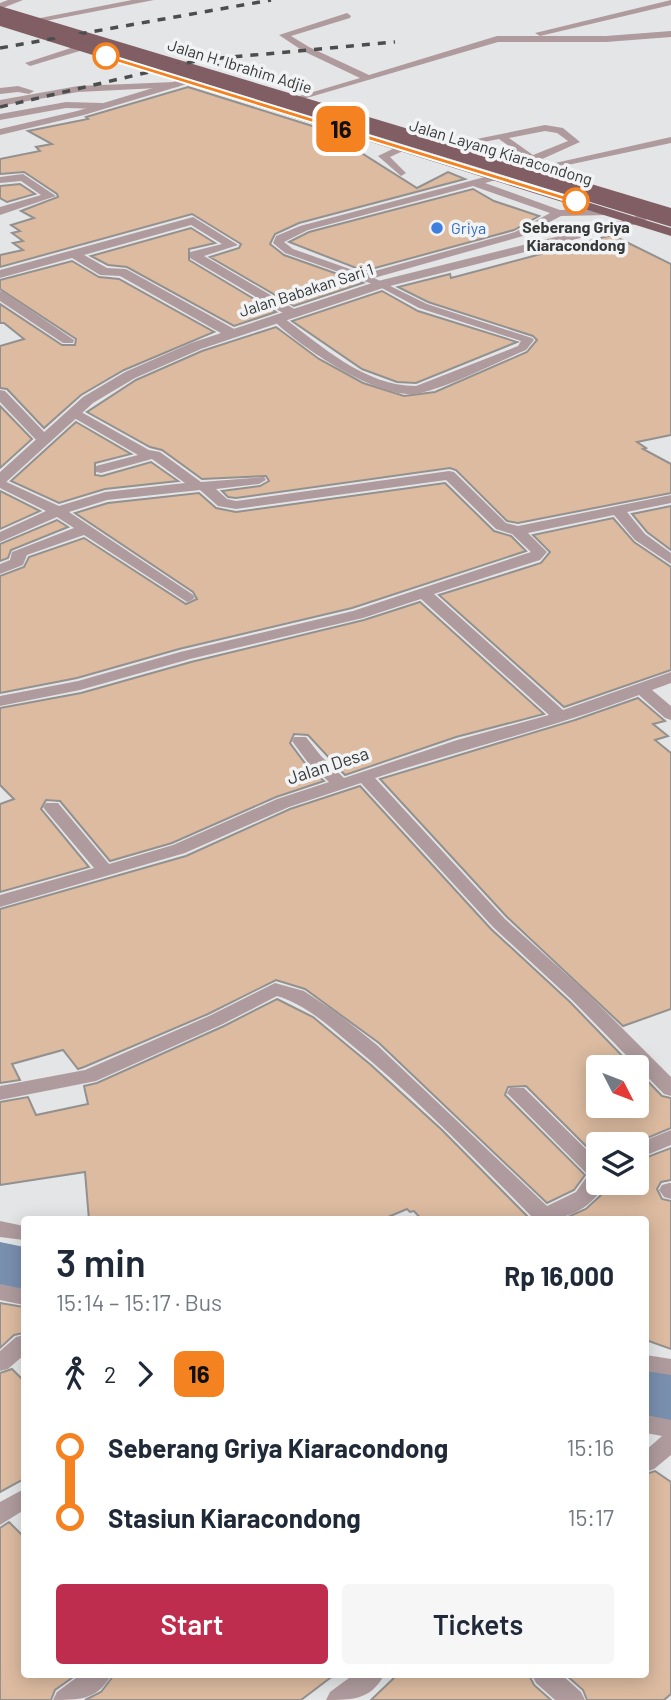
<!DOCTYPE html>
<html lang="en">
<head>
<meta charset="utf-8">
<style>
	:root { --surface:#fff; --page:#f6f6f7; --text:#1f2937; --muted:#747a83; --accent:#be2d4e }
	body { margin:0; font-family:Barlow,sans-serif; background:var(--page); color:var(--text); height:100vh; display:flex; flex-direction:column; font-size:26px; white-space:nowrap }
	* { box-sizing:border-box; margin:0 }
	p { font-size:23px; color:var(--muted) }
	.icon { flex:none; width:38px; height:38px; fill:none; stroke:currentColor; stroke-width:2; stroke-linecap:round; stroke-linejoin:round }
	.map { position:relative; flex:1; overflow:hidden }
	.panel { position:absolute; left:21px; top:1216px; width:628px; height:462px; display:flex; flex-direction:column; background:var(--surface); border-radius:7px; box-shadow:0 4px 18px #0003 }
	.panel>* { flex:none }
	.badge { padding:0 14px; border-radius:10px; font-size:24px; line-height:46px }
	.needle { width:46px; rotate:132deg }
	.tools { position:absolute; left:586px; top:1055px; display:grid; gap:14px }
	.tools a { display:grid; place-items:center; width:63px; height:63px; border-radius:7px; background:var(--surface); box-shadow:0 4px 18px #0003; font-size:35px }
	.map>.badge { position:absolute; translate:-50% -50%; box-shadow:0 0 0 4px #fff }
	.legs { display:flex; align-items:center; gap:10px; height:77px; padding:0 35px; font-size:23px }
	.legs p { margin-inline-start:auto }
	.head { display:flex; align-items:center; justify-content:space-between; height:119px; padding:0 35px }
	h1 { font-size:38px; font-weight:600; line-height:52px }
	.cta { display:flex; gap:14px; margin-top:auto; padding:14px 35px }
	.cta a { flex:1; height:80px; border-radius:7px; background:var(--accent); color:#fff; font-size:28px; font-weight:600; line-height:80px; text-align:center }
	.cta a+a { background:var(--page); color:var(--text) }
	ul { padding:0 35px; list-style:none }
	li { display:flex; align-items:center; gap:24px; height:70px; font-size:26px }
	li i { display:grid; place-items:center; width:10px; height:100%; margin:0 9px; background:currentColor }
	li i::after { content:''; width:18px; height:18px; margin:-9px; border:5px solid; border-radius:50%; background:var(--surface) }
	li p { margin-inline-start:auto }
	li:first-child i { background:linear-gradient(#0000 50%,currentColor 0) }
	li:last-child i { background:linear-gradient(currentColor 50%,#0000 0) }
	.map>svg:first-child { display:block }
</style>
</head>
<body>
<div class="map">
<svg width="671" height="1700" viewBox="0 0 671 1700">
	<rect width="100%" height="100%" fill="#e3e5e7"/>
	<g fill="none" stroke-linecap="round" stroke-linejoin="round">
		<g fill="#798fae" fill-rule="evenodd">
			<path d="M0 1242 24 1247V1295L0 1290Z"/>
			<path d="M646 1369 671 1374V1428L646 1423Z"/>
		</g>
	</g>
	<g fill="#dcbba0" stroke="#93918f" stroke-width="2">
		<path d="M188 87 325 130 417 188 448 172 465 179 299 223 275 234 270 244 284 255 363 283 294 306 210 257 239 248 241 244 192 214 0 267V255L23 250 13 243 23 241 12 233 20 231 11 225 34 218 21 211 58 197 57 194 24 172 0 174V159L40 151 36 147 52 144 28 131 88 119 86 117Z"/>
		<path d="M20 184 35 194 7 202 0 198V186Z"/>
		<path d="M473 189 494 201 539 216 514 230 364 271 289 242 309 232Z"/>
		<path d="M191 228 215 243 189 249V260L276 312 234 326 127 267 108 265 91 256Z"/>
		<path d="M612 235 671 264V435L637 442 646 448 643 449 671 464V493L518 523 507 521 456 470 450 468 236 498 228 497 222 491 260 486 269 481 266 476 202 479 162 450 150 447 87 412 136 380 202 351 276 327 319 359 363 383 404 396 435 392 527 352 537 340 533 336 428 302 398 287 450 274 451 278Z"/>
		<path d="M72 261 99 277 119 279 214 332 124 370 81 395 44 428 7 389 0 388V346L24 339 4 323H0V304L62 345H75L76 339 0 289V280Z"/>
		<path d="M382 291 418 311 517 342 416 383 397 382 362 369 292 321Z"/>
		<path d="M0 406 32 439 0 468Z"/>
		<path d="M76 422 131 454 95 463V475L102 476 151 462 178 481 105 489 59 503 11 481Z"/>
		<path d="M445 483 494 531 511 536 526 551 352 608 179 649 77 678 0 693V576L24 567 29 557 84 538 186 604 197 599 193 592 75 513 108 503 199 493 216 508 236 512Z"/>
		<path d="M0 491 40 511 0 529Z"/>
		<path d="M671 506V550L647 532 632 514Z"/>
		<path d="M613 518 634 542 671 567V670L564 707 439 595 541 563 550 552 533 535Z"/>
		<path d="M57 520 68 527 11 550 8 558 0 561V544Z"/>
		<path d="M420 602 544 714 456 737 345 775 308 735 294 734 290 743 307 766 324 781 276 797 172 843 110 861 60 801 46 800 41 809 89 867 0 892V804L14 799 0 785V708L81 693 191 662 364 620Z"/>
		<path d="M638 698 665 721 653 724 668 736 655 740 671 753V1009L623 1026 507 917 380 779 575 720Z"/>
		<path d="M360 786 491 929 570 1002 634 1068H598V1106H637V1070L662 1096 671 1098V1128L633 1144H598V1158L526 1086 508 1087 505 1095 585 1175 574 1190 547 1203 379 1043 305 989 276 980 208 1014 84 1067 78 1069 63 1050 12 1064 20 1080 0 1083V909L186 856 290 809Z"/>
		<path d="M277 999 313 1017 371 1065 442 1130 531 1220H422L414 1211 410 1212 407 1209 381 1220H89L85 1172 0 1185V1102L28 1097 36 1115 88 1104 84 1086 97 1083 224 1026Z"/>
		<path d="M671 1148V1180L661 1182 657 1189 662 1199 671 1201V1349L646 1340V1220H561L586 1209 601 1195 608 1183H637V1161Z"/>
		<path d="M0 1303 24 1307V1333L14 1335 0 1348Z"/>
		<path d="M12 1369 24 1381V1479L0 1492V1373Z"/>
		<path d="M655 1471 671 1482V1694L664 1700H587L583 1690 566 1675H646V1474Z"/>
		<path d="M9 1522 24 1537V1675H76L55 1690 51 1700H0V1528Z"/>
		<path d="M114 1675H334L301 1700H85L101 1692Z"/>
		<path d="M397 1675H529L534 1685 551 1700H371Z"/>
	</g>
	<g fill="none" stroke-linecap="round" stroke-linejoin="round">
		<g fill="#af9b9e" fill-rule="evenodd">
			<path d="M671 0V5L540 36 535 33Z"/>
			<path d="M347 13 351 16 350 18 291 36 309 47 369 75 497 36H606L671 31V37L606 42H498L293 102V98L360 78 303 51 279 35Z"/>
			<path d="M80 45 83 46V50L30 66 25 63Z"/>
			<path d="M175 82 180 85 178 87 78 92 0 106V100L78 86Z"/>
			<path d="M18 86 34 91 29 94 18 92 0 94V88Z"/>
			<path d="M66 102 102 103 107 106 102 109 66 108 0 120V114Z"/>
			<path d="M545 125 563 128 580 142 540 160 545 165 540 168 499 139 447 149 442 146ZM545 131 557 133 568 141 533 155 509 138Z"/>
			<path d="M401 145 406 148 405 150 390 157 406 173 401 176 378 156Z"/>
			<path d="M496 174 501 177 500 179 485 183 560 210 609 209 614 212 609 215 561 216 523 236 374 278 427 304 532 338 534 340 526 350C493 364 456 384 421 393 382 403 298 346 271 318L281 316C321 345 364 386 416 386L518 346 521 341 419 308 378 286 285 253 273 243 276 236 300 226ZM473 186 550 213 515 232 364 274 293 249 284 242 308 230Z"/>
		</g>
		<g fill="#af9b9e" fill-rule="evenodd">
			<path d="M8 0H23L0 9V3Z"/>
			<path d="M132 0H154L35 23 30 20Z"/>
			<path d="M186 78 190 79V83L84 115 0 135V129L77 111Z"/>
			<path d="M671 137V143L530 173 524 170Z"/>
			<path d="M23 174 56 196 0 215V207L41 195 21 181 0 183V177Z"/>
			<path d="M193 217 238 245 204 256 296 310V316H288L190 258V252L222 244 191 225 84 255 107 268 126 269 236 330V336H226L120 276 100 275 72 258 0 278V270Z"/>
			<path d="M0 291 4 292 74 340 73 343H63L0 301Z"/>
			<path d="M0 390 5 391 49 437V443H39L0 402Z"/>
			<path d="M74 408 149 450 160 452 201 482 264 477 266 480 259 484 216 489 227 499 236 501 449 471 454 472 506 523 518 526 671 495V503L627 512 645 534 671 553V564L635 540 614 515 528 533 547 552 540 560 434 594 563 710 671 672V683L652 690 671 706V720L665 718 639 695C553 728 463 749 375 778L505 919 586 992 671 1077V1096L664 1094 572 1000 493 927 361 783 289 807 185 853 0 907V895L94 868 46 811 43 807 46 803H58L109 864 173 845 277 799 329 782 309 764 292 741 294 737H306L321 756 344 778 457 740 549 715 421 599 363 618 190 659 80 690 0 706V696L78 681 180 652 353 611 531 552 512 534 496 529 446 480 236 509 218 506 200 490 107 500 69 512 192 594 195 597 192 600 187 602 84 535 27 555 23 565 0 574V564L10 560 12 552 74 528 57 517 0 542V532L46 511 0 488V479L59 506 105 492 185 483 152 459 101 473 96 472V466L138 455 69 415 67 412Z"/>
			<path d="M275 983 304 991 337 1013 377 1045 547 1206 576 1192 588 1175 507 1093 510 1088H524L598 1161V1183H605C590 1212 564 1220 535 1220 475 1159 415 1096 348 1042 327 1024 304 1004 277 996L223 1024 96 1081 0 1100V1086L85 1070 209 1016Z"/>
			<path d="M671 1130V1145L637 1159 636 1144Z"/>
			<path d="M669 1183H671V1199L664 1197 659 1190 662 1185Z"/>
			<path d="M0 1221 24 1226V1240L0 1237Z"/>
			<path d="M0 1284 24 1289V1305L0 1300Z"/>
			<path d="M24 1335V1355L8 1369 0 1371V1351L16 1337Z"/>
			<path d="M646 1355 671 1359V1375L646 1371Z"/>
			<path d="M646 1415 671 1420V1455L654 1469 646 1472V1450L662 1436 646 1433Z"/>
			<path d="M24 1489V1510L0 1525V1502Z"/>
			<path d="M80 1675H111C98 1700 78 1700 53 1700L57 1692Z"/>
			<path d="M353 1675H384C371 1700 351 1700 326 1700L330 1692Z"/>
			<path d="M532 1675H562L581 1692 585 1700H555L536 1683Z"/>
		</g>
		<path fill="#af9b9e" fill-rule="evenodd" d="M650 209 654 211V215L640 223 386 287 201 349 135 378 93 403 5 483 0 484V472L83 397 125 372 191 343 378 281 632 218Z"/>
		<g fill="#805e63" fill-rule="evenodd">
			<path d="M0 6 671 208V216L0 12Z"/>
			<path d="M0 20 671 228V236L0 26Z"/>
		</g>
		<g stroke="#4c4d4d" stroke-width="3.5" stroke-dasharray="8 8" stroke-linecap="butt">
			<path d="M0 48 271 0"/>
			<path d="M0 107 200 60 395 42"/>
		</g>
		<path stroke="#805e63" stroke-width="11" d="M0 15 671 221"/>
	</g>
	<path fill="#f58220" stroke="#fff" stroke-width="2" d="M106 54 579 200 580 201 572 203 103 58Z"/>
	<g fill="#fff" stroke="#f58220" stroke-width="3.5">
		<circle cx="106" cy="56" r="12"/>
		<circle cx="576" cy="201" r="12"/>
	</g>
	<circle fill="#3f7fe0" stroke="#f1f3f5" stroke-width="2.5" cx="437" cy="228" r="7"/>
	<g text-anchor="middle" stroke-width="7" stroke-linejoin="round" paint-order="stroke">
		<g font-size="16" fill="#373838" stroke="#f1f3f5">
			<text transform="translate(240 66) rotate(17)" y="6">Jalan H. Ibrahim Adjie</text>
			<text transform="translate(501 152) rotate(17)" y="6">Jalan Layang Kiaracondong</text>
			<text transform="translate(306 290) rotate(-18)" y="6">Jalan Babakan Sari 1</text>
		</g>
		<g font-size="16" font-weight="bold" fill="#373838" stroke="#f1f3f5">
			<text x="576" y="233">Seberang Griya<tspan x="576" dy="18">Kiaracondong</tspan></text>
		</g>
		<g font-size="16" fill="#366cbe" stroke="#f1f3f5" text-anchor="start">
			<text x="451" y="234">Griya</text>
		</g>
		<g font-size="18" fill="#373838" stroke="#f1f3f5">
			<text transform="translate(328 766) rotate(-18)" y="6">Jalan Desa</text>
		</g>
	</g>
</svg>
<div class="tools">
<a><svg class="needle" viewBox="-14 -14 28 28"><path d="M0-13l5 13h-10z" fill="#e53935"/><path d="M0 13l5-13h-10z" fill="#747a83"/></svg></a>
<a><svg class="icon" aria-label="layers" viewBox="0 0 24 24"><path d="M12 4l9 5-9 5-9-5zM3 14l9 5 9-5"/></svg></a>
</div>
<b class="badge" style="left:341px;top:129px;background:#f58220;color:#111">16</b>
<section class="panel">
<div class="head"><div><h1>3 min</h1><p>15:14 – 15:17 · Bus</p></div><b>Rp 16,000</b></div>
<div class="legs"><svg class="icon" aria-label="walk" viewBox="0 0 24 24"><circle cx="13" cy="4" r="2"/><path d="M13 8l-2 6 4 7M11 14l-3 7M7 12l3-4h3l4 4"/></svg>2<svg class="icon" aria-label="forward" viewBox="0 0 24 24"><path d="M9 5l7 7-7 7"/></svg><b class="badge" style="background:#f58220;color:#111">16</b></div>
<ul>
<li><i style="color:#f58220"></i><b>Seberang Griya Kiaracondong</b><p>15:16</p></li>
<li><i style="color:#f58220"></i><b>Stasiun Kiaracondong</b><p>15:17</p></li>
</ul>
<div class="cta"><a>Start</a><a>Tickets</a></div>
</section>
</div>
</body>
</html>
